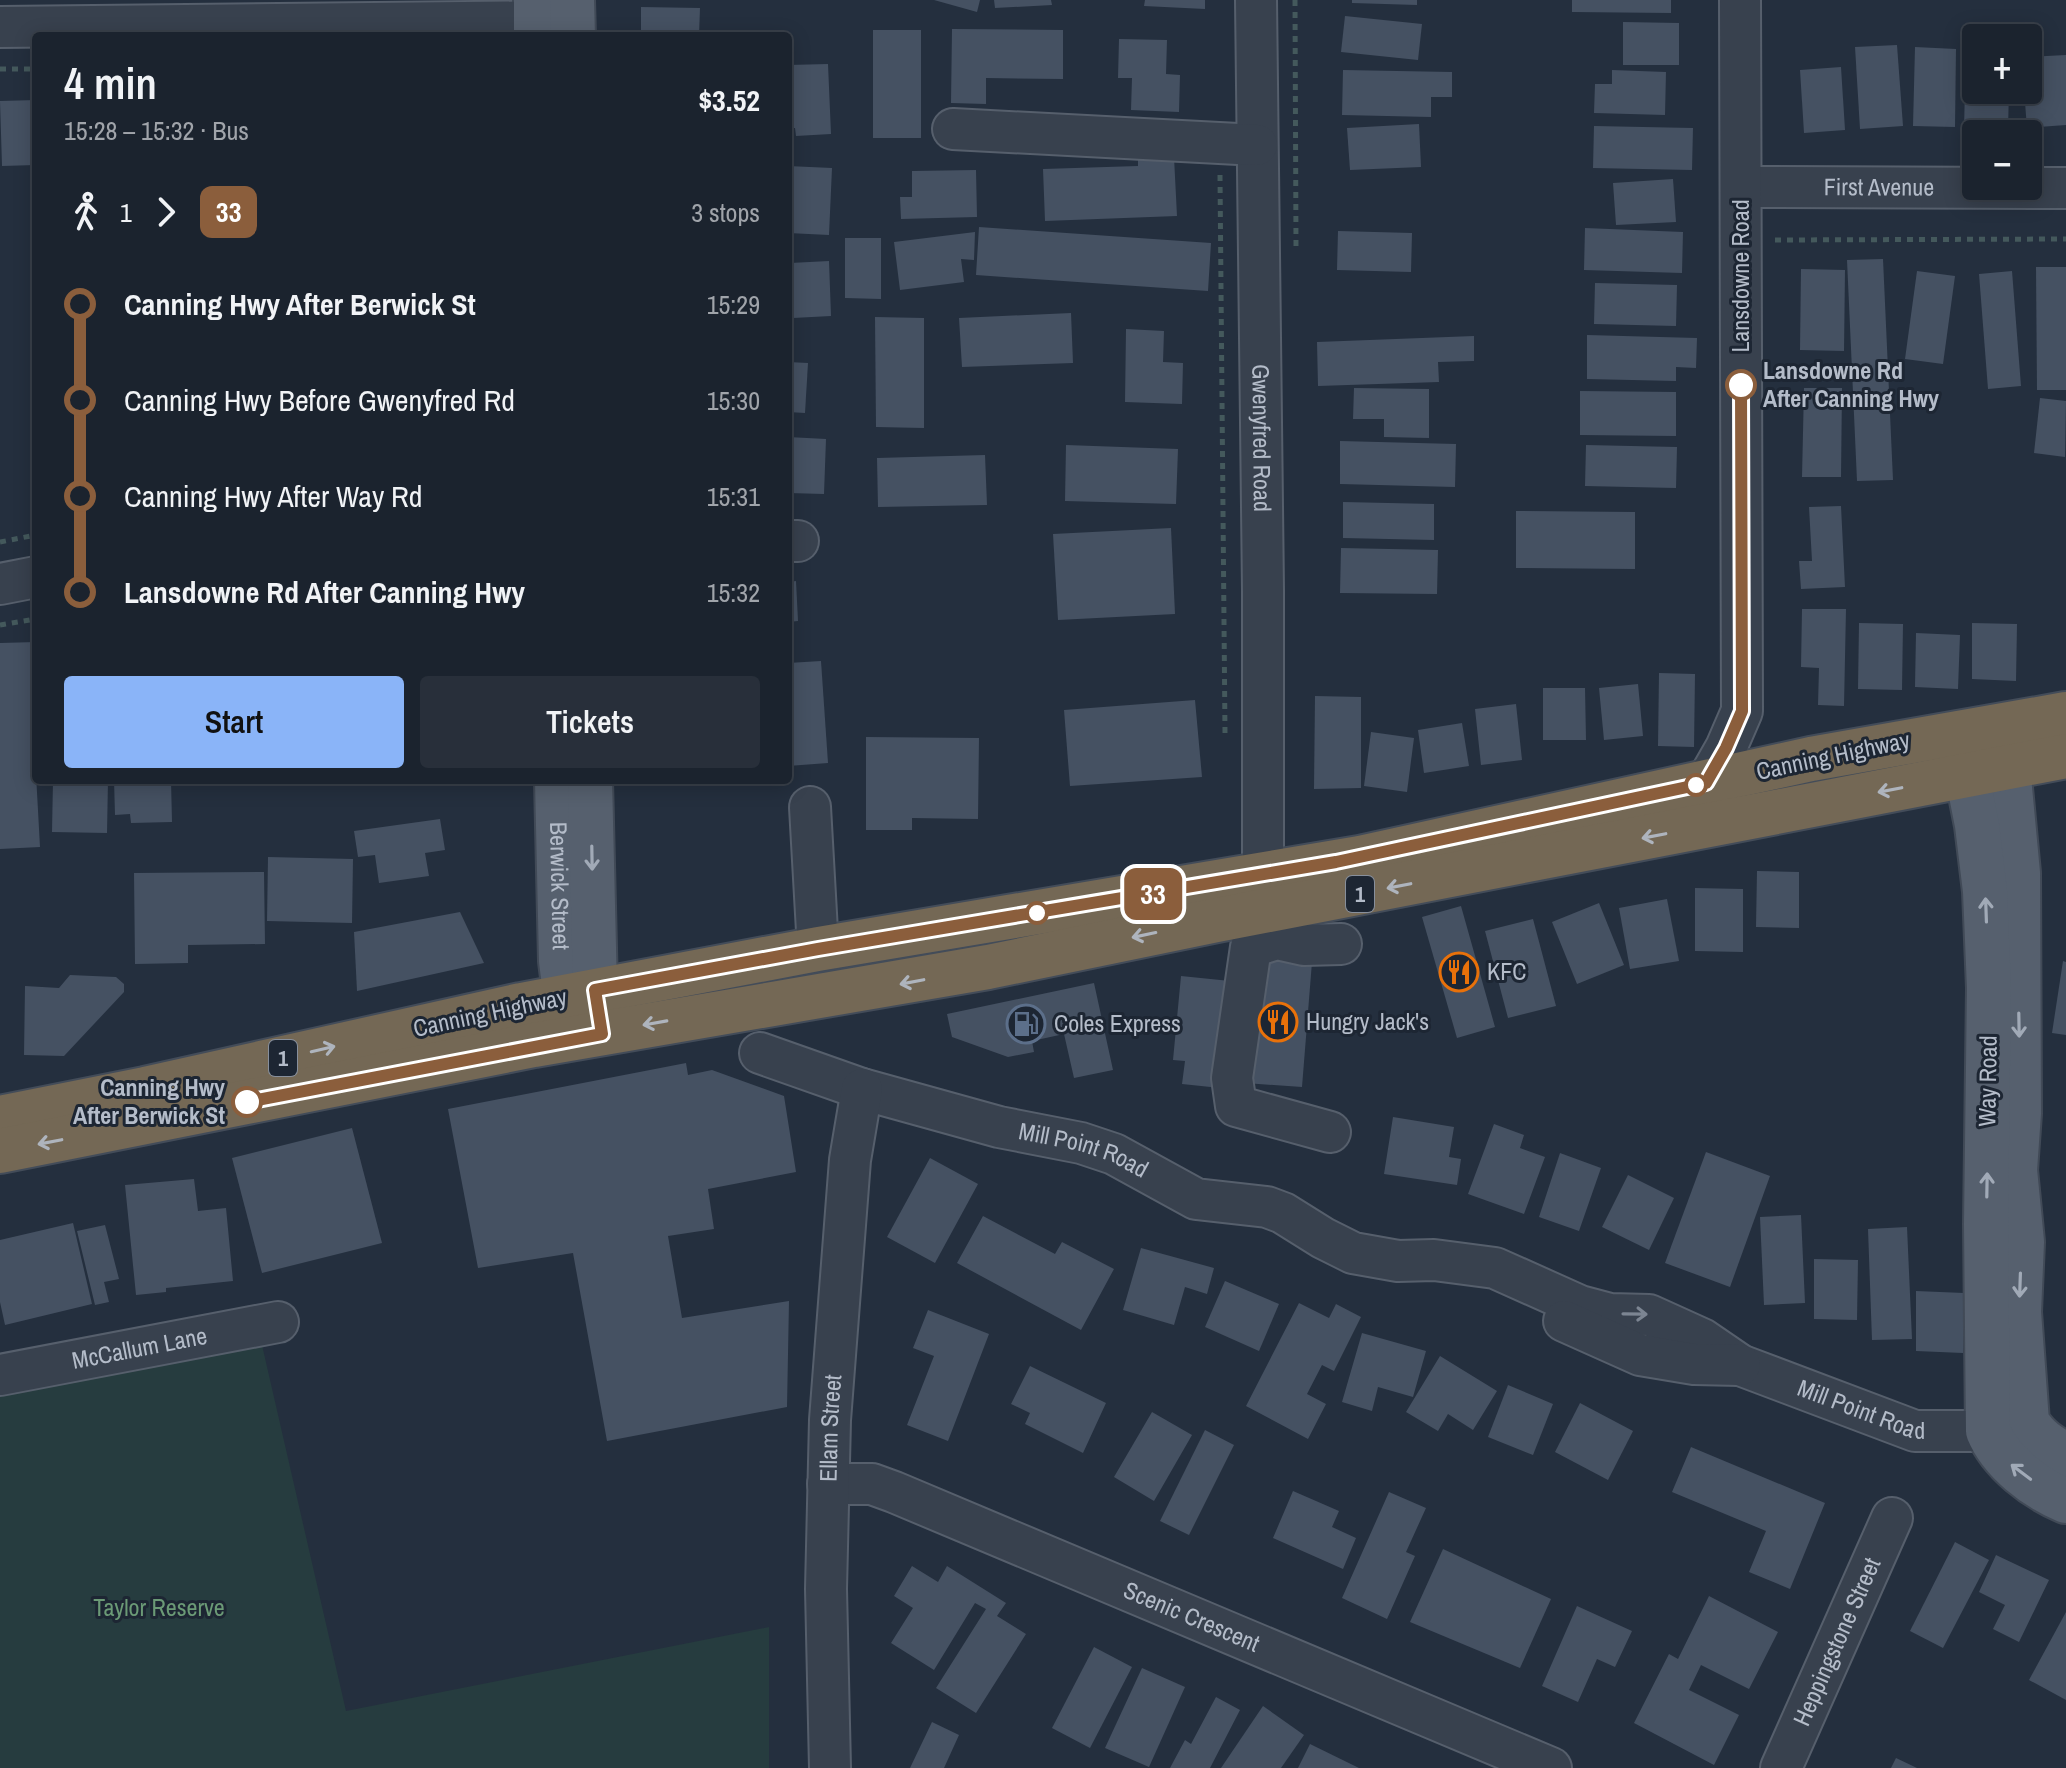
<!DOCTYPE html>
<html lang="en">
<head>
<meta charset="utf-8">
<style>
	:root { --surface:#1b232e; --page:#282f3a; --text:#f1f3f6; --muted:#a0a4aa; --line:#39404a; --accent:#8ab4f8 }
	body { margin:0; font-family:"Archivo Narrow",sans-serif; background:var(--page); color:var(--text); height:100vh; display:flex; flex-direction:column; font-size:30px; white-space:nowrap }
	* { box-sizing:border-box; margin:0 }
	p { font-size:26px; color:var(--muted) }
	.icon { flex:none; width:44px; height:44px; fill:none; stroke:currentColor; stroke-width:2; stroke-linecap:round; stroke-linejoin:round }
	.map { position:relative; flex:1; overflow:hidden }
	.panel { position:absolute; left:32px; top:32px; width:760px; height:752px; display:flex; flex-direction:column; background:var(--surface); border-radius:8px; box-shadow:0 4px 20px #0003,0 0 0 2px var(--line) }
	.panel>* { flex:none }
	.badge { padding:0 16px; border-radius:12px; font-size:28px; line-height:52px }
	.controls { position:absolute; left:1962px; top:24px; display:grid; gap:16px }
	.controls a { display:grid; place-items:center; width:80px; height:80px; border-radius:8px; background:var(--surface); box-shadow:0 4px 20px #0003,0 0 0 2px var(--line); font-size:40px }
	.map>.badge { position:absolute; translate:-50% -50%; box-shadow:0 0 0 4px #fff }
	.legs { display:flex; align-items:center; gap:12px; height:88px; padding:0 32px; font-size:26px }
	.legs p { margin-inline-start:auto }
	.overview { display:flex; align-items:center; justify-content:space-between; height:136px; padding:0 32px }
	h1 { font-size:44px; font-weight:600; line-height:60px }
	.button { display:flex; gap:16px; margin-top:auto; padding:16px 32px }
	.button a { flex:1; height:92px; border-radius:8px; background:var(--accent); color:#111; font-size:32px; font-weight:600; line-height:92px; text-align:center }
	.button a+a { background:var(--page); color:var(--text) }
	ul { padding:0 32px; list-style:none }
	li { display:flex; align-items:center; gap:28px; height:96px; font-size:30px }
	li i { display:grid; place-items:center; width:12px; height:100%; margin:0 10px; background:currentColor }
	li i::after { content:''; width:20px; height:20px; margin:-10px; border:6px solid; border-radius:50%; background:var(--surface) }
	li p { margin-inline-start:auto }
	li:first-child i { background:linear-gradient(#0000 50%,currentColor 0) }
	li:last-child i { background:linear-gradient(currentColor 50%,#0000 0) }
	.map>svg:first-child { display:block }
</style>
</head>
<body>
<div class="map">
<svg width="2066" height="1768" viewBox="0 0 2066 1768">
	<rect width="100%" height="100%" fill="#242f3e"/>
	<path fill="#263c3f" d="M262 1345 346 1711 769 1627V1768H0V1393Z"/>
	<g fill="#455162">
		<path d="M934 0H980L977 12Z"/>
		<path d="M994 0H1051L1052 5 995 8Z"/>
		<path d="M1145 0H1205V9L1144 6Z"/>
		<path d="M1352 0H1417V5L1352 3Z"/>
		<path d="M1572 0H1671V13L1572 12Z"/>
		<path d="M641 7 700 8 699 36H641Z"/>
		<path d="M1345 16 1422 24 1418 60 1341 52Z"/>
		<path d="M1623 22 1679 23V65H1623Z"/>
		<path d="M952 29 1063 30V79L986 78V104L951 103Z"/>
		<rect x="873" y="30" width="48" height="108"/>
		<path d="M1119 39 1167 40 1166 74 1180 75 1179 112 1131 110 1132 78H1118Z"/>
		<path d="M1897 45 1903 126 1860 129 1855 47Z"/>
		<path d="M1966 46H1976V90H2009L2008 130 1964 129Z"/>
		<path d="M1915 47 1956 49 1955 127 1913 126Z"/>
		<path d="M2066 55V125L2027 128 2024 90H2028V57Z"/>
		<path d="M828 64 831 134 796 136 795 128H788V65Z"/>
		<path d="M1841 67 1845 130 1804 133 1800 70Z"/>
		<path d="M1343 70 1452 72V97H1431V117L1342 115Z"/>
		<path d="M1612 70 1666 72 1665 115 1594 113 1595 84H1612Z"/>
		<path d="M36 100V165L2 166 0 101Z"/>
		<path d="M1419 124 1421 167 1350 170 1347 128Z"/>
		<path d="M1594 126 1693 128 1692 170 1593 168Z"/>
		<path d="M1174 157 1177 216 1045 221 1043 169 1138 166V158Z"/>
		<path d="M788 166 832 168 829 235 788 233Z"/>
		<path d="M976 170 977 217 901 219 900 197H912V171Z"/>
		<path d="M1673 179 1676 222 1616 225 1613 183Z"/>
		<path d="M979 227 1211 243 1208 291 976 275Z"/>
		<path d="M1585 228 1683 232 1682 273 1584 270Z"/>
		<path d="M1338 231 1412 233 1411 272 1337 270Z"/>
		<path d="M975 232 974 260 961 259 964 282 900 290 894 242Z"/>
		<path d="M845 238H881V299L845 298Z"/>
		<path d="M1883 259 1893 480 1857 481 1847 260Z"/>
		<path d="M829 261 831 316 793 318 790 263Z"/>
		<path d="M2036 267H2066V390H2037Z"/>
		<path d="M1801 269 1845 270 1844 351 1800 350Z"/>
		<path d="M1917 271 1955 276 1943 364 1905 359Z"/>
		<path d="M2012 271 2021 386 1988 389 1979 274Z"/>
		<path d="M1595 283 1677 285 1676 326 1594 324Z"/>
		<path d="M1071 313 1073 363 962 367 959 318Z"/>
		<path d="M875 317 924 318V428L876 427Z"/>
		<path d="M1126 329 1164 331 1163 362 1183 363 1182 404 1125 402Z"/>
		<path d="M1587 335 1697 338 1696 368 1676 367V381L1587 379Z"/>
		<path d="M1474 336V361L1438 362 1439 382 1318 386 1317 342Z"/>
		<path d="M788 362 808 363 805 413 788 412Z"/>
		<path d="M1354 388 1429 389V438L1384 437V419H1353Z"/>
		<path d="M1804 388H1842L1841 477H1802Z"/>
		<path d="M1580 391 1676 392V436L1580 435Z"/>
		<path d="M2040 398 2066 401 2065 457 2034 453Z"/>
		<path d="M788 437 826 439 824 494 788 493Z"/>
		<path d="M1340 441 1456 444 1455 487 1340 484Z"/>
		<path d="M1066 445 1178 449 1176 504 1065 501Z"/>
		<path d="M1586 445 1677 447 1676 488 1585 486Z"/>
		<path d="M985 455 987 505 878 507 877 458Z"/>
		<path d="M1343 502 1434 504V540L1343 538Z"/>
		<path d="M1841 506 1845 587 1801 589 1799 561H1812L1809 507Z"/>
		<path d="M1516 511 1635 512V569L1516 568Z"/>
		<path d="M1171 528 1175 614 1058 620 1053 534Z"/>
		<path d="M1341 548 1438 550 1437 594 1340 593Z"/>
		<path d="M796 581 798 621 788 622V582Z"/>
		<path d="M1802 609H1846L1844 706 1818 705 1819 668 1801 667Z"/>
		<path d="M1859 623 1903 624 1902 690 1858 689Z"/>
		<path d="M1972 623 2017 624 2016 681 1972 679Z"/>
		<path d="M1916 633 1960 635 1958 689 1915 687Z"/>
		<path d="M36 642V701H32L40 847 0 849V643Z"/>
		<path d="M821 661 828 763 788 766V663Z"/>
		<path d="M1659 673 1695 674 1694 747 1658 746Z"/>
		<path d="M1638 684 1643 736 1604 740 1599 688Z"/>
		<path d="M1543 688H1585L1586 740H1543Z"/>
		<path d="M1315 696 1361 697V788L1314 789Z"/>
		<path d="M1195 700 1202 777 1070 786 1064 710Z"/>
		<path d="M1516 704 1522 760 1481 765 1475 709Z"/>
		<path d="M1462 723 1469 766 1424 773 1418 730Z"/>
		<path d="M1371 732 1414 738 1407 792 1364 786Z"/>
		<path d="M866 737 979 738 978 819 912 818V830H866Z"/>
		<path d="M53 780H108L107 833 52 832Z"/>
		<path d="M114 780H171L172 822 131 823 130 814 115 815Z"/>
		<path d="M440 819 445 850 425 853 429 876 379 883 375 855 358 857 354 831Z"/>
		<path d="M268 857 353 859 352 923 267 921Z"/>
		<path d="M1757 871 1799 872V928L1756 927Z"/>
		<path d="M264 872 265 944 188 945V963L135 964 134 873Z"/>
		<path d="M1695 888 1743 889V952L1695 951Z"/>
		<path d="M1667 899 1679 961 1630 969 1619 908Z"/>
		<path d="M1599 903 1624 965 1577 984 1552 922Z"/>
		<path d="M1461 906 1495 1027 1457 1038 1422 917Z"/>
		<path d="M460 912 484 963 357 991 354 932Z"/>
		<path d="M1533 919 1556 1006 1508 1018 1485 931Z"/>
		<path d="M1254 957 1312 962 1302 1087 1245 1083Z"/>
		<path d="M2063 961 2066 962V1035L2052 1033Z"/>
		<path d="M70 975 116 977 124 984V992L64 1056 24 1055 25 986 59 988Z"/>
		<path d="M1181 976 1230 981 1220 1088 1182 1084 1185 1061 1173 1060Z"/>
		<path d="M1094 983 1113 1070 1074 1078 1064 1034 1032 1041 1034 1052 1008 1057 952 1037 947 1014Z"/>
		<path d="M686 1063 688 1075 712 1070 784 1096 796 1172 708 1189 714 1229 668 1236 682 1318 789 1301 787 1407 607 1441 573 1253 478 1268 448 1109Z"/>
		<path d="M1393 1117 1454 1127 1449 1157 1461 1159 1457 1185 1384 1174Z"/>
		<path d="M1494 1124 1524 1135 1520 1148 1545 1157 1524 1214 1468 1194Z"/>
		<path d="M352 1128 382 1243 262 1273 232 1158Z"/>
		<path d="M1706 1152 1770 1176 1730 1287 1665 1263Z"/>
		<path d="M1560 1153 1601 1168 1579 1231 1539 1217Z"/>
		<path d="M930 1158 978 1184 935 1263 887 1237Z"/>
		<path d="M1628 1175 1674 1198 1649 1250 1602 1227Z"/>
		<path d="M194 1179 198 1211 226 1208 233 1281 166 1288V1292L136 1295 125 1185Z"/>
		<path d="M1801 1215 1805 1303 1764 1305 1760 1217Z"/>
		<path d="M983 1216 1055 1254 1062 1242 1114 1269 1081 1330 957 1263Z"/>
		<path d="M73 1223 92 1304 5 1325 0 1302V1240Z"/>
		<path d="M105 1225 119 1279 104 1282 109 1302 95 1305 77 1231Z"/>
		<path d="M1907 1227 1912 1339 1872 1340 1868 1229Z"/>
		<path d="M1141 1248 1214 1268 1207 1294 1185 1287 1174 1325 1123 1310Z"/>
		<path d="M1814 1259 1858 1260 1857 1320 1814 1319Z"/>
		<path d="M1225 1281 1279 1304 1259 1351 1205 1327Z"/>
		<path d="M1916 1291 1964 1293 1963 1353 1916 1351Z"/>
		<path d="M1299 1303 1329 1318 1336 1304 1361 1317 1334 1371 1322 1365 1307 1394 1326 1404 1308 1439 1246 1406Z"/>
		<path d="M928 1310 989 1334 948 1441 907 1425 934 1356 913 1348Z"/>
		<path d="M1362 1333 1426 1351 1413 1397 1378 1387 1372 1411 1342 1402Z"/>
		<path d="M1440 1356 1497 1391 1473 1430 1448 1414 1438 1431 1406 1412Z"/>
		<path d="M1030 1366 1106 1403 1083 1453 1025 1424 1030 1413 1011 1404Z"/>
		<path d="M1508 1385 1553 1404 1533 1455 1488 1437Z"/>
		<path d="M1580 1403 1633 1431 1608 1480 1555 1452Z"/>
		<path d="M1152 1412 1192 1435 1154 1501 1114 1477Z"/>
		<path d="M1205 1430 1234 1445 1189 1535 1160 1521Z"/>
		<path d="M1691 1447 1825 1503 1790 1589 1749 1572 1766 1531 1672 1492Z"/>
		<path d="M1293 1491 1339 1511 1332 1527 1356 1538 1343 1569 1273 1538Z"/>
		<path d="M1389 1492 1426 1508 1406 1552 1415 1556 1387 1619 1342 1598Z"/>
		<path d="M1955 1542 1989 1560 1943 1648 1910 1631Z"/>
		<path d="M1443 1549 1551 1599 1520 1668 1410 1622Z"/>
		<path d="M1996 1555 2049 1580 2019 1642 1993 1629 2005 1605 1979 1592Z"/>
		<path d="M912 1566 938 1582 947 1566 1006 1603 997 1616 1026 1634 976 1713 936 1688 986 1609 975 1603 934 1670 891 1643 913 1608 894 1596Z"/>
		<path d="M1709 1596 1778 1632 1749 1689 1701 1665 1689 1690 1739 1715 1714 1765 1634 1723 1669 1654 1678 1659Z"/>
		<path d="M1577 1606 1632 1631 1615 1667 1597 1659 1578 1702 1542 1686Z"/>
		<path d="M2066 1612V1700L2029 1680Z"/>
		<path d="M1094 1647 1132 1667 1090 1748 1052 1728Z"/>
		<path d="M1142 1668 1185 1687 1149 1767 1105 1748Z"/>
		<path d="M1216 1697 1240 1710 1210 1768H1170L1185 1740 1191 1744Z"/>
		<path d="M1263 1706 1304 1735 1281 1768H1221Z"/>
		<path d="M932 1722 959 1735 944 1768H910Z"/>
		<path d="M1310 1744 1359 1768H1298Z"/>
		<path d="M1896 1758 1917 1768H1891Z"/>
	</g>
	<g fill="none" stroke-linecap="round" stroke-linejoin="round">
		<defs>
			<g id="minor">
				<path id="s1" d="M1256 0 1263 591V876"/>
				<path d="M0 27 568 21"/>
				<path d="M953 129 1257 145"/>
				<path id="s2" d="M1741 187 2066 188"/>
				<path d="M788 541H798"/>
				<path d="M0 584 36 577"/>
				<path d="M1706 783 1726 748 1742 711 1740 0"/>
				<path d="M810 807 818 949"/>
				<path id="s3" d="M760 1053 862 1089 999 1127 1081 1143 1114 1154 1196 1199 1267 1207 1283 1213 1323 1238 1353 1253 1398 1261 1434 1260 1495 1268 1580 1306 1610 1314 1649 1315 1702 1339 1740 1365 1915 1431H1988L2021 1423"/>
				<path d="M1330 1132 1236 1106 1232 1078 1251 947 1277 939 1304 945 1341 944"/>
				<path d="M1564 1321 1640 1355 1694 1364 1740 1365"/>
				<path id="s4" d="M0 1375 278 1322"/>
				<path id="s5" d="M828 1484H872L894 1492 1551 1768"/>
				<path id="s6" d="M830 1768 826 1589 830 1420 850 1160 862 1089"/>
				<path id="s7" d="M1781 1768 1892 1518"/>
			</g>
			<g id="major">
				<path d="M536 0V36"/>
				<path d="M572 0 573 36"/>
				<path d="M1997 733 2008 767 2018 873 2019 1113 2015 1170 2022 1242 2019 1312 2027 1422C2038 1439 2049 1446 2066 1455"/>
				<path d="M1960 739 1977 825 1985 891 1989 988 1986 1224 1988 1431C2001 1462 2035 1488 2066 1501"/>
				<path id="s8" d="M557 780 561 961 570 1032"/>
				<path d="M590 780 595 990 601 1027"/>
			</g>
			<g id="highway">
				<path d="M0 1118 145 1089 521 1005 818 949 1360 858 1811 759 2066 714"/>
				<path d="M0 1151 534 1045 988 967 1217 920 2066 756"/>
			</g>
		</defs>
		<use href="#minor" stroke="#565f6c" stroke-width="44"/>
		<use href="#major" stroke="#414a57" stroke-width="48"/>
		<use href="#highway" stroke="#434c59" stroke-width="48"/>
		<g stroke="#44595c" stroke-width="5" stroke-dasharray="6 6" stroke-linecap="butt">
			<path d="M1295 0 1296 247"/>
			<path d="M0 69H36"/>
			<path d="M1220 175 1225 733"/>
			<path d="M1775 240 2066 239"/>
			<path d="M0 542 36 535"/>
			<path d="M0 625 36 619"/>
		</g>
		<use href="#minor" stroke="#38414e" stroke-width="40"/>
		<use href="#major" stroke="#56606e" stroke-width="44"/>
		<use href="#highway" stroke="#746855" stroke-width="44"/>
	</g>
	<defs><path id="oneway-shaft" d="M-6 0H5M1.5-3L5.5 0L1.5 3" fill="none" stroke-width="1.6" stroke-linecap="round" stroke-linejoin="round" transform="scale(2)"/></defs>
	<g stroke="#aeb4bd">
		<use href="#oneway-shaft" transform="translate(1890 790) rotate(169)"/>
		<use href="#oneway-shaft" transform="translate(1654 836) rotate(169)"/>
		<use href="#oneway-shaft" transform="translate(1399 886) rotate(169)"/>
		<use href="#oneway-shaft" transform="translate(1144 935) rotate(168)"/>
		<use href="#oneway-shaft" transform="translate(912 982) rotate(169)"/>
		<use href="#oneway-shaft" transform="translate(655 1023) rotate(170)"/>
		<use href="#oneway-shaft" transform="translate(323 1049) rotate(-13)"/>
		<use href="#oneway-shaft" transform="translate(50 1142) rotate(169)"/>
	</g>
	<g stroke="#a1aab7">
		<use href="#oneway-shaft" transform="translate(592 858) rotate(89)"/>
		<use href="#oneway-shaft" transform="translate(1986 910) rotate(-92)"/>
		<use href="#oneway-shaft" transform="translate(2019 1025) rotate(89)"/>
		<use href="#oneway-shaft" transform="translate(1987 1185) rotate(-89)"/>
		<use href="#oneway-shaft" transform="translate(2020 1285) rotate(92)"/>
		<use href="#oneway-shaft" transform="translate(2021 1472) rotate(-143)"/>
	</g>
	<use stroke="#7c8592" href="#oneway-shaft" transform="translate(1635 1314) rotate(1)"/>
	<g fill="none" stroke-linecap="round" stroke-linejoin="round">
		<defs>
			<path id="line-1" d="M247 1102 602 1034 595 990 818 949 1336 862 1706 783 1726 748 1742 711 1741 385"/>
		</defs>
		<use href="#line-1" stroke="#fff" stroke-width="18"/>
		<use href="#line-1" stroke="#8b5e3c" stroke-width="12"/>
	</g>
	<defs>
		<symbol id="restaurant-ring" viewBox="-11 -11 22 22"><circle r="9.5" fill="#1d2633" stroke="#e8710a" stroke-width="1.5"/><path d="M-5-6h1v4h1v-4h1v4h1v-4h1v5L-1.5 .5V6h-2V.5L-5-1ZM5-6V6H3V1.5H1.5Q1.5-4 5-6Z" fill="#e8710a"/></symbol>
		<symbol id="fuel-ring" viewBox="-11 -11 22 22"><circle r="9.5" fill="#1d2633" stroke="#5c6f8a" stroke-width="1.5"/><path d="M-5.5-6h7V0h2V4h1.3V-2.5L3-4.5l.8-.8L6-3V5H2.5V1h-1V6h-7ZM-4.2-4.7v3.2H.2V-4.7Z" fill="#5c6f8a"/></symbol>
	</defs>
	<g fill-rule="evenodd">
		<use href="#restaurant-ring" x="1437" y="950" width="44" height="44"/>
		<use href="#restaurant-ring" x="1256" y="1000" width="44" height="44"/>
		<use href="#fuel-ring" x="1004" y="1002" width="44" height="44"/>
	</g>
	<g fill="#fff" stroke="#8b5e3c" stroke-width="4">
		<circle cx="1741" cy="385" r="14"/>
		<circle cx="1696" cy="785" r="10"/>
		<circle cx="1037" cy="913" r="10"/>
		<circle cx="247" cy="1102" r="14"/>
	</g>
	<g text-anchor="middle" stroke-width="6" stroke-linejoin="round" paint-order="stroke">
		<g fill="#1d2633" stroke="#878f9c" stroke-width="2">
			<rect x="1346" y="876" width="28" height="36" rx="6"/>
			<rect x="269" y="1040" width="28" height="36" rx="6"/>
		</g>
		<g font-size="22" font-weight="bold" fill="#b4bcc9">
			<text x="1360" y="902">1</text>
			<text x="283" y="1066">1</text>
		</g>
		<g font-size="24" fill="#b4bcc9" stroke="#1d2633">
			<text dy="8" stroke="none"><textPath href="#s2" startOffset="138">First Avenue</textPath></text>
			<text transform="translate(1741 276) rotate(-90)" y="8">Lansdowne Road</text>
			<text dy="8" stroke="none"><textPath href="#s1" startOffset="438">Gwenyfred Road</textPath></text>
			<text transform="translate(1833 756) rotate(-12)" y="8">Canning Highway</text>
			<text dy="8" stroke="none"><textPath href="#s8" startOffset="106">Berwick Street</textPath></text>
			<text transform="translate(490 1013) rotate(-12)" y="8">Canning Highway</text>
			<text transform="translate(1988 1081) rotate(-89)" y="8">Way Road</text>
			<text dy="8" stroke="none"><textPath href="#s3" startOffset="338">Mill Point Road</textPath></text>
			<text dy="8" stroke="none"><textPath href="#s4" startOffset="142">McCallum Lane</textPath></text>
			<text dy="8" stroke="none"><textPath href="#s3" startOffset="1172">Mill Point Road</textPath></text>
			<text dy="8" stroke="none"><textPath href="#s6" startOffset="340">Ellam Street</textPath></text>
			<text dy="8" stroke="none"><textPath href="#s5" startOffset="390">Scenic Crescent</textPath></text>
			<text dy="8" stroke="none"><textPath href="#s7" startOffset="138">Heppingstone Street</textPath></text>
		</g>
		<g font-size="24" font-weight="bold" fill="#b4bcc9" stroke="#1d2633" text-anchor="start">
			<text x="1763" y="379">Lansdowne Rd<tspan x="1763" dy="28">After Canning Hwy</tspan></text>
			<text x="225" y="1096" text-anchor="end">Canning Hwy<tspan x="225" dy="28">After Berwick St</tspan></text>
		</g>
		<g font-size="24" fill="#b4bcc9" stroke="#1d2633" text-anchor="start">
			<text x="1487" y="980">KFC</text>
			<text x="1306" y="1030">Hungry Jack's</text>
			<text x="1054" y="1032">Coles Express</text>
		</g>
		<g font-size="24" fill="#6b9a76" stroke="#1d2633">
			<text x="159" y="1616">Taylor Reserve</text>
		</g>
	</g>
</svg>
<div class="controls">
<a>+</a>
<a>−</a>
</div>
<b class="badge" style="left:1153px;top:894px;background:#8b5e3c;color:#fff">33</b>
<section class="panel">
<div class="overview"><div><h1>4 min</h1><p>15:28 – 15:32 · Bus</p></div><b>$3.52</b></div>
<div class="legs"><svg class="icon" aria-label="walk" viewBox="0 0 24 24"><circle cx="13" cy="4" r="2"/><path d="M13 8l-2 6 4 7M11 14l-3 7M7 12l3-4h3l4 4"/></svg>1<svg class="icon" aria-label="forward" viewBox="0 0 24 24"><path d="M9 5l7 7-7 7"/></svg><b class="badge" style="background:#8b5e3c;color:#fff">33</b><p>3 stops</p></div>
<ul>
<li><i style="color:#8b5e3c"></i><b>Canning Hwy After Berwick St</b><p>15:29</p></li>
<li><i style="color:#8b5e3c"></i><span>Canning Hwy Before Gwenyfred Rd</span><p>15:30</p></li>
<li><i style="color:#8b5e3c"></i><span>Canning Hwy After Way Rd</span><p>15:31</p></li>
<li><i style="color:#8b5e3c"></i><b>Lansdowne Rd After Canning Hwy</b><p>15:32</p></li>
</ul>
<div class="button"><a>Start</a><a>Tickets</a></div>
</section>
</div>
</body>
</html>
